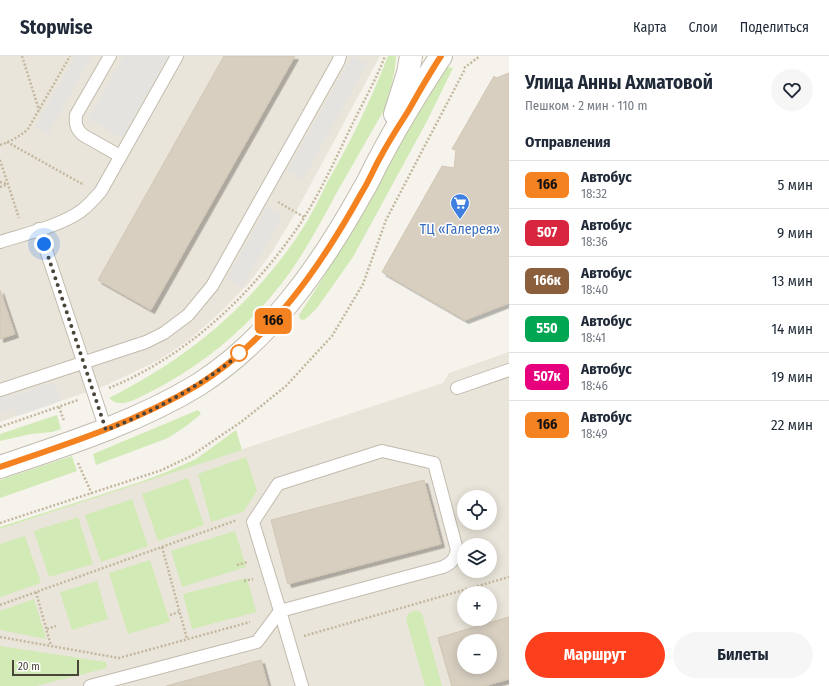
<!DOCTYPE html>
<html lang="ru">
<head>
<meta charset="utf-8">
<style>
	:root { --surface:#fff; --page:#f6f6f7; --text:#1f2937; --muted:#747a83; --line:#e0e1e3; --accent:#fc3f1d }
	body { margin:0; font-family:"Fira Sans Condensed",sans-serif; background:var(--page); color:var(--text); height:100vh; display:flex; flex-direction:column; font-size:15px; white-space:nowrap }
	* { box-sizing:border-box; margin:0 }
	p { font-size:13px; color:var(--muted) }
	.icon { flex:none; width:22px; height:22px; fill:none; stroke:currentColor; stroke-width:2; stroke-linecap:round; stroke-linejoin:round }
	.map { position:relative; flex:1; overflow:hidden }
	.panel { display:flex; flex-direction:column; background:var(--surface); width:320px }
	.panel>* { flex:none }
	.badge { padding:0 8px; border-radius:6px; font-size:14px; line-height:26px }
	.buttons { position:absolute; left:457px; top:434px; display:grid; gap:8px }
	.buttons a { display:grid; place-items:center; width:40px; height:40px; border-radius:50%; background:var(--surface); box-shadow:0 2px 10px #0003; font-size:20px }
	.scale { position:absolute; left:12px; bottom:10px; width:67px; box-sizing:border-box; padding-left:4px; border:2px solid #4b4439; border-top:0; font-size:11px; line-height:14px; white-space:nowrap; color:#4b4439; -webkit-text-stroke:3px #fff; paint-order:stroke }
	.you { position:absolute; width:20px; height:20px; margin:-10px; border:3px solid #fff; border-radius:50%; background:#1a73e8; box-shadow:0 0 0 6px #1a73e833 }
	.map>.badge { position:absolute; translate:-50% -50%; box-shadow:0 0 0 2px #fff }
	h2 { padding:0 16px; font-size:15px; line-height:36px }
	.round { display:grid; place-items:center; flex:none; width:42px; height:42px; border-radius:21px; background:var(--page) }
	.overview { display:flex; align-items:center; justify-content:space-between; height:68px; padding:0 16px }
	h1 { font-size:19px; font-weight:700; line-height:30px }
	.button { display:flex; gap:8px; margin-top:auto; padding:8px 16px }
	.button a { flex:1; height:46px; border-radius:24px; background:var(--accent); color:#fff; font-size:16px; font-weight:700; line-height:46px; text-align:center }
	.button a+a { background:var(--page); color:var(--text) }
	ul { padding:0; list-style:none }
	li { display:flex; align-items:center; gap:12px; height:48px; padding:0 16px; border-top:1px solid var(--line) }
	li div { flex:1 }
	li b { display:block; font-size:15px }
	li em { font-style:normal }
	li .badge { min-width:44px; font-weight:700; text-align:center }
	header { display:flex; align-items:center; gap:24px; box-sizing:border-box; height:56px; padding:0 20px; background:var(--surface); border-bottom:1px solid var(--line) }
	header strong { font-size:19px }
	nav { display:flex; gap:22px; margin-inline-start:auto; font-size:14px }
	main { display:flex; flex:1; min-height:0 }
	.map>svg:first-child { display:block }
</style>
</head>
<body>
<header>
<strong>Stopwise</strong>
<nav><a>Карта</a><a>Слои</a><a>Поделиться</a></nav>
</header>
<main>
<div class="map">
<svg width="509" height="630" viewBox="0 0 509 630">
	<defs>
		<filter id="shadow"><feDropShadow dx="3.5" dy="3.5" stdDeviation="0" flood-color="#0004"/></filter>
	</defs>
	<rect width="100%" height="100%" fill="#f6f3ec"/>
	<g fill="#eae5da" fill-rule="evenodd">
		<path d="M0 0H380L293 161 272 196 249 227 223 254 190 283 159 304 107 329 0 366Z"/>
		<path d="M509 296V630H0V473L443 327 449 317ZM464 441H490V467H464ZM464 489H490V515H464ZM464 537H490V563H464ZM464 585H490V611H464Z"/>
	</g>
	<g fill="#d2eab5">
		<path d="M388 0H396C395 19 390 36 384 54 368 82 352 110 336 138 321 166 306 194 288 219 252 268 205 309 150 336 138 342 120 354 109 342 188 302 249 252 299 178 310 162 319 143 328 125 351 85 371 44 388 0Z"/>
		<path d="M443 10 453 12 427 65 353 201 317 252 309 260 304 264 300 263 299 259C352 179 397 94 443 10Z"/>
		<path d="M198 354 201 358 185 371 168 382 96 409 93 398Z"/>
		<path d="M57 359 61 373 52 376 31 378 0 385V378Z"/>
		<path d="M236 374 242 394 0 473V471L140 426 169 415 196 403Z"/>
		<path d="M72 400 77 415 0 442V424Z"/>
		<path d="M246 401 257 435 243 456 211 466 198 418Z"/>
		<path d="M188 422 204 469 158 485 142 438Z"/>
		<path d="M132 443 148 490 101 506 85 459Z"/>
		<path d="M78 461 93 508 49 521 34 475Z"/>
		<path d="M235 475 246 511 182 531 171 495Z"/>
		<path d="M25 480 41 527 0 541V488Z"/>
		<path d="M150 504 170 566 128 578 109 517Z"/>
		<path d="M247 522 256 556 192 573 183 538Z"/>
		<path d="M97 525 108 563 72 574 60 536Z"/>
		<path d="M34 543 46 583 0 574V555Z"/>
		<path d="M416 554 422 557 442 630H425L406 563 409 557Z"/>
		<path d="M0 590 106 606 107 612 36 630H0Z"/>
	</g>
	<g fill="#e5e3e0">
		<path d="M75 0H92L48 78 35 71Z"/>
		<path d="M124 0H168L122 82 88 63Z"/>
		<path d="M352 0 367 8 303 123 287 115Z"/>
		<path d="M267 151 283 159 242 232 226 223Z"/>
		<path d="M55 326 61 345 16 360 13 352 0 357V340L9 337 10 341Z"/>
	</g>
	<g fill="#d8cfc1" stroke="#d3c7b4" fill-rule="evenodd" filter="url(#shadow)">
		<path d="M224 0H295L151 254 98 224Z"/>
		<path d="M509 17V247L465 264 382 216 442 110 454 112 456 94 452 93 494 20 496 22Z"/>
		<path d="M0 234 15 278 0 283Z"/>
		<path d="M424 424 441 488 288 528 271 464Z"/>
		<path d="M509 561V623L484 630H452L438 582ZM464 585H490V611H464Z"/>
		<path d="M509 561V623L484 630H452L438 582ZM464 585H490V611H464Z"/>
		<path d="M261 604 268 630H166Z"/>
	</g>
	<g fill="none" stroke-linecap="round" stroke-linejoin="round">
		<defs>
			<g id="service">
				<path d="M110 0 76 59C75 68 76 73 83 79L120 100"/>
				<path d="M39 173 106 374"/>
				<path d="M0 186C25 178 60 170 81 155 89 149 95 142 101 135L177 0"/>
				<path d="M457 332 509 314"/>
				<path d="M0 334 146 286 164 277 188 259 212 230 338 6 340 0"/>
				<path d="M90 630 257 586 280 555 253 466 278 428 382 395 434 407 457 494C455 503 452 507 443 511L280 555 302 630"/>
			</g>
			<g id="minor">
				<path d="M395 58 408 17 411 0"/>
				<path d="M0 411C68 388 137 366 198 329 270 283 321 210 362 136 369 125 374 112 381 100 399 66 420 32 441 0"/>
			</g>
		</defs>
		<use href="#service" stroke="#c2bbae" stroke-width="14"/>
		<use href="#minor" stroke="#c2bbae" stroke-width="24"/>
		<g stroke="#c4b79f" stroke-width="2.5" stroke-dasharray="2 2" stroke-linecap="butt">
			<path d="M22 0 39 54"/>
			<path d="M464 12 480 0"/>
			<path d="M7 86 84 129"/>
			<path d="M0 89C11 85 19 81 28 73L70 0"/>
			<path d="M0 104 19 162"/>
			<path d="M0 126 7 128"/>
			<path d="M0 131 8 128"/>
			<path d="M278 146 304 161"/>
			<path d="M109 332C188 300 253 237 300 168 320 137 335 104 351 71 362 48 376 24 385 0"/>
			<path d="M59 351 64 365"/>
			<path d="M0 371 78 344"/>
			<path d="M78 407 92 438"/>
			<path d="M0 467 162 414 191 400 241 366 286 330 332 280 363 228 386 164 465 13"/>
			<path d="M162 491 187 583"/>
			<path d="M237 509 247 506"/>
			<path d="M244 525 253 523"/>
			<path d="M36 536 51 590"/>
			<path d="M0 549 237 464"/>
			<path d="M170 559 179 556"/>
			<path d="M47 573 56 570"/>
			<path d="M304 580 509 521"/>
			<path d="M0 581 119 602 250 566"/>
		</g>
		<use href="#service" stroke="#fff" stroke-width="12"/>
		<use href="#minor" stroke="#fff" stroke-width="22"/>
	</g>
	<g fill="none" stroke-linecap="round" stroke-linejoin="round">
		<defs>
			<path id="line" d="M0 411C68 388 136 366 198 329 270 284 321 210 362 136 369 125 374 112 381 100 389 85 398 71 407 57 418 38 429 18 441 0"/>
		</defs>
		<use href="#line" stroke="#fff" stroke-width="9"/>
		<use href="#line" stroke="#f58220" stroke-width="6"/>
		<path stroke="#4b4439" stroke-width="4" stroke-dasharray="0 7.2" d="M44 188 106 374C144 359 182 340 216 316 223 311 234 304 239 297"/>
	</g>
	<defs>
		<symbol id="supermarket-pin" viewBox="-11 -11 22 30"><path d="M0 17L-7.5 6A9.5 9.5 0 1 1 7.5 6Z" fill="#3f7fe0" stroke="#fff"/><path d="M-6-5.5h2.5l.6 2H6L4.5 2H-2.5L-4.4-4H-6ZM-1.5 3.2a1.3 1.3 0 1 0 .1 0ZM3 3.2a1.3 1.3 0 1 0 .1 0Z" fill="#fff"/></symbol>
	</defs>
	<g fill-rule="evenodd">
		<use href="#supermarket-pin" x="449" y="136" width="22" height="30"/>
	</g>
	<circle fill="#fff" stroke="#f58220" stroke-width="2" cx="239" cy="297" r="8"/>
	<g text-anchor="middle" stroke-width="3" stroke-linejoin="round" paint-order="stroke">
		<g font-size="14" fill="#366cbe" stroke="#fff">
			<text x="460" y="178">ТЦ «Галерея»</text>
		</g>
	</g>
</svg>
<div class="buttons">
<a><svg class="icon" aria-label="locate" viewBox="0 0 24 24"><circle cx="12" cy="12" r="6"/><path d="M12 2v4M12 18v4M2 12h4M18 12h4"/></svg></a>
<a><svg class="icon" aria-label="layers" viewBox="0 0 24 24"><path d="M12 4l9 5-9 5-9-5zM3 14l9 5 9-5"/></svg></a>
<a>+</a>
<a>−</a>
</div>
<div class="scale">20 m</div>
<div class="you" style="left:44px;top:188px"></div>
<b class="badge" style="left:273px;top:265px;background:#f58220;color:#111">166</b>
</div>
<section class="panel">
<div class="overview"><div><h1>Улица Анны Ахматовой</h1><p>Пешком · 2 мин · 110 m</p></div><a class="round"><svg class="icon" aria-label="heart" viewBox="0 0 24 24"><path d="M12 20l-8-8c-3-5 5-10 8-4 3-6 11-1 8 4z"/></svg></a></div>
<h2>Отправления</h2>
<ul>
<li><span class="badge" style="background:#f58220;color:#111">166</span><div><b>Автобус</b><p>18:32</p></div><em>5 мин</em></li>
<li><span class="badge" style="background:#d7263d;color:#fff">507</span><div><b>Автобус</b><p>18:36</p></div><em>9 мин</em></li>
<li><span class="badge" style="background:#8b5e3c;color:#fff">166к</span><div><b>Автобус</b><p>18:40</p></div><em>13 мин</em></li>
<li><span class="badge" style="background:#00a651;color:#fff">550</span><div><b>Автобус</b><p>18:41</p></div><em>14 мин</em></li>
<li><span class="badge" style="background:#e6007e;color:#fff">507к</span><div><b>Автобус</b><p>18:46</p></div><em>19 мин</em></li>
<li><span class="badge" style="background:#f58220;color:#111">166</span><div><b>Автобус</b><p>18:49</p></div><em>22 мин</em></li>
</ul>
<div class="button"><a>Маршрут</a><a>Билеты</a></div>
</section>
</main>
</body>
</html>
